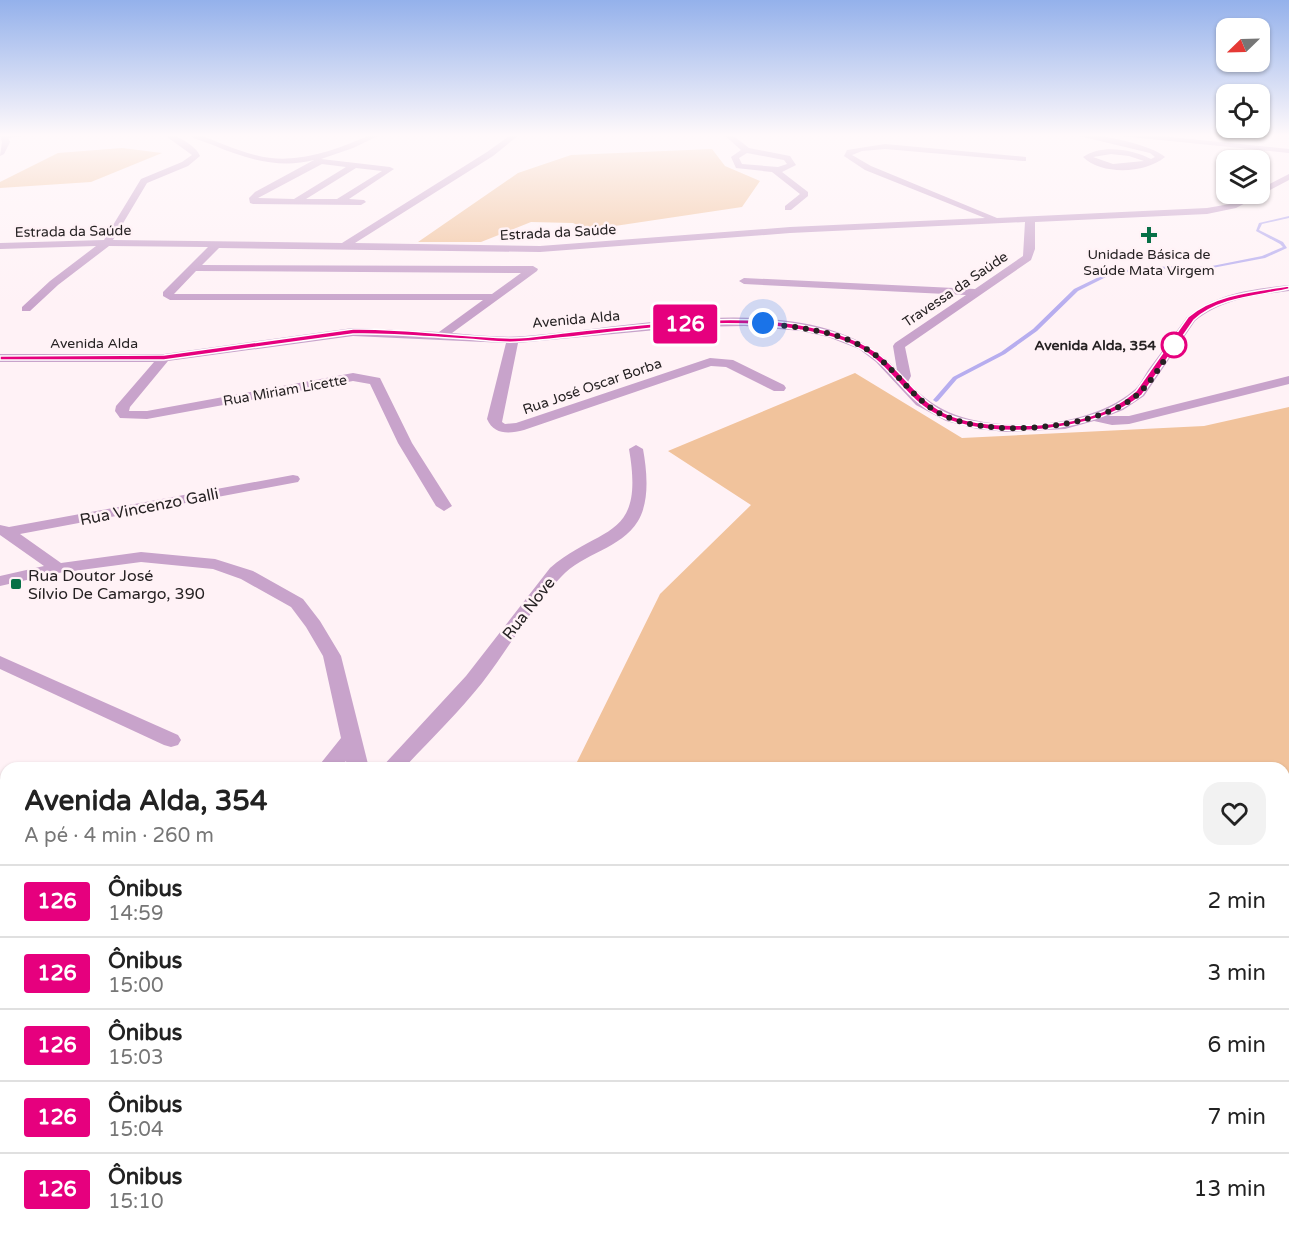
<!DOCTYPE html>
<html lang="pt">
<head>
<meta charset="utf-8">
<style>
	:root { --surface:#fff; --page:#f2f2f2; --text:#222; --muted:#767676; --line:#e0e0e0 }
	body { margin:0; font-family:"Varela Round",sans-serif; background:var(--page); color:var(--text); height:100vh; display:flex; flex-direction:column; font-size:22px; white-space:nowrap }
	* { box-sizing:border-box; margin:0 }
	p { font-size:20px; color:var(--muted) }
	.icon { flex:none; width:33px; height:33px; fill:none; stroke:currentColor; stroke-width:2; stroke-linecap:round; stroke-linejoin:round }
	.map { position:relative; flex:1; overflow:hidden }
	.sheet { position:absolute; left:0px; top:762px; width:1290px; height:476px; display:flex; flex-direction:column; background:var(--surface); border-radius:18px 18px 0 0; box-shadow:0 2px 4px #0004 }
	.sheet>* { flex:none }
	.badge { padding:0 12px; border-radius:4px; font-size:21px; line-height:39px }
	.needle { width:39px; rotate:247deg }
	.controls { position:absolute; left:1216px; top:18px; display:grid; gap:12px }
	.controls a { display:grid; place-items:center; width:54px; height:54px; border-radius:12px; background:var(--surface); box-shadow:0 2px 4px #0004; font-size:30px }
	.you { position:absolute; width:30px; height:30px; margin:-15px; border:4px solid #fff; border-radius:50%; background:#1a73e8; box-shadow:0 0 0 9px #1a73e833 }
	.map>.badge { position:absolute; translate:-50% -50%; box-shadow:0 0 0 3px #fff }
	.round { display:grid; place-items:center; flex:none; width:63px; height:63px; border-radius:18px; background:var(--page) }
	.headline { display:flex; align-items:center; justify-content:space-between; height:102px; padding:0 24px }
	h1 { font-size:28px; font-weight:700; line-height:45px }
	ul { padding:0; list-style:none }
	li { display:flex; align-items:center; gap:18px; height:72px; padding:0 24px; border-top:2px solid var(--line) }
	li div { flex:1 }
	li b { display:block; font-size:22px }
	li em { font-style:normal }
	li .badge { min-width:66px; font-weight:700; text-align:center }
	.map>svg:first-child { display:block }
</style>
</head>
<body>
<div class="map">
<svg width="1289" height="1237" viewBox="0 0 1289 1237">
	<rect width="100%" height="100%" fill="#fff2f6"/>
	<g fill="#f1c39c">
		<path d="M122 148 162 153 91 182 0 188V182L58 153Z"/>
		<path d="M712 149 725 166 760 181 742 207 588 230 573 223 531 222 481 242H418L518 173 571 155Z"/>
		<path d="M855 373 962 438 1204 426 1289 407V981H1284V768H574L660 594 751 505 668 451Z"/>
	</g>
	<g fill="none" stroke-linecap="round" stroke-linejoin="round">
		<path fill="#b7adef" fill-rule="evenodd" d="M1289 216V218L1262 224 1259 230 1283 242 1287 248 1265 258 1212 268 1141 269 1106 277 1078 291 1037 331 1005 354 957 379 938 401 936 402 933 400 953 377 1001 352 1033 329 1074 289 1103 275 1141 267 1212 266 1262 256 1283 247 1280 244 1256 231 1259 223Z"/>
		<g fill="#c8a3cb" fill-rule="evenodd">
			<path d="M0 134H37L8 138 10 142 4 154 0 156 2 142Z"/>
			<path d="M163 134C174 133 196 145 200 156L188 166 147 183 113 240 342 243 487 152 512 134H520L493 156 355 243 540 246 790 227 985 218 865 170 844 156 847 150 885 144 1026 157V161H1023L885 149 862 151 852 155 871 166 997 218 1207 208 1230 204 1251 194H1260V189L1289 174V180L1236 208 1207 214 1035 222V249L1031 260 905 347 911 376 908 382C922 397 937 408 956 415 1007 433 1090 427 1133 391 1140 386 1144 376 1149 369 1162 352 1174 334 1187 317 1217 293 1252 289 1289 285V291C1255 295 1223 299 1195 321L1144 396 1123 410 1108 416H1129L1289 376V384L1129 424 1112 425 1094 421 1065 429 1006 432 977 429 946 421 916 405 876 362 859 349 828 337 801 331 745 326 688 327 518 343 502 422 505 424 516 423 710 358 733 360 784 385 786 388 784 391H774L726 367 711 366 524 430C509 434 494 435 487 419L506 343 353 336 168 361 130 407 129 411H147L353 373 380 378 412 443 452 506 444 511 436 506 398 443 370 384 353 381 147 419 120 418 115 411 116 406 154 362H0V354H164L353 328 439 332 483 300H170L163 296V292L208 247 109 246 58 285 30 311H22V307L50 281 96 246 0 249V243L104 240 141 179 182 162 192 155ZM1025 222 1023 256 975 289 744 278 739 281 744 284 966 295 895 343 893 346 897 370C819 283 629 329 525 336 501 338 477 335 452 333L537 271 538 269 533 266 202 265 219 248 540 252 790 233ZM196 271 521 273 492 294H174Z"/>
			<path d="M187 134H197C216 141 235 150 255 155 296 166 335 150 373 134H382L353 148 321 159 390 167 394 169 349 199 364 200 366 202 361 205 253 204 250 203 249 198 255 192 314 160C279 169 246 159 213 145 205 142 194 139 187 134ZM322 164 346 167 294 199 258 198ZM356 168 382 171 337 199H306Z"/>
			<path d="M723 134H731L749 148 790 156 796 165 782 172 808 192V196L791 210H785V206L800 194 772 172 736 168 731 157 741 150ZM747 153 784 160 787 164 778 167 742 164 739 158Z"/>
			<path d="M1071 134C1091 132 1151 144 1165 157 1146 173 1103 176 1083 157 1101 144 1132 149 1151 159L1155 157 1150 153ZM1111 154 1129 156 1144 161 1113 164 1093 157Z"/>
			<path d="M1117 134H1140L1289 149V153L1121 136Z"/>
			<path d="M636 445 643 449C647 471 650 501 638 521 621 549 583 553 561 577 530 609 509 648 482 683 458 713 430 740 404 768H381L466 676 550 568C602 524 645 541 629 449Z"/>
			<path d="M293 475 298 476 300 479 298 482 20 534 61 563 141 552 215 559 253 571 303 599 320 621 341 656 369 768H347L346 761 340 768H317L341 738 323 656 306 627 291 607 241 579 213 569 141 562 58 573 0 586V576L44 566 0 535V525L9 527Z"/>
			<path d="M0 656 178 735 181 740 178 745 171 747 164 745 0 669Z"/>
			<path d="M1289 1025V1049L1284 1050V1026Z"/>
			<path d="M6 1108V1140L0 1142V1110Z"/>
			<path d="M515 1232H547L545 1237H513Z"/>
			<path d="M763 1232H795L793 1237H761Z"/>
			<path d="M1009 1232H1040L1041 1237H1009Z"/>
		</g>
	</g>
	<linearGradient id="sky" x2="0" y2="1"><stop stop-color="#94b1eb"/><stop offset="0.44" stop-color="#fff9fb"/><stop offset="1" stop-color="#fff9fb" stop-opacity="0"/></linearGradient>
	<rect width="1289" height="307" fill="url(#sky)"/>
	<path fill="#e6007e" stroke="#fff" stroke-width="1.5" d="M1289 286V289C1259 296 1219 297 1194 320L1142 395C1098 432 990 442 939 416 911 403 898 378 875 359 855 342 825 334 800 330 710 313 607 336 516 342 500 343 483 340 466 339 429 337 391 333 353 334L164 360H0V356L164 355 353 329C406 328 459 337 512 338 531 338 551 334 571 332 645 325 728 312 801 325 828 330 860 338 881 356 904 374 918 400 945 413 981 430 1055 428 1093 415 1107 411 1124 401 1136 391L1188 317C1214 294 1256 291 1289 286Z"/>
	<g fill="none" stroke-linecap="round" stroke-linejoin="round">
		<path stroke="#262223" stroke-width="6" stroke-dasharray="0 10.8" d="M763 323C802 328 847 331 879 358 900 376 914 399 939 413 986 439 1089 430 1132 399 1150 386 1162 363 1174 345"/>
	</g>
	<g fill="#077047" stroke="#fff2f6" stroke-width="2">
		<path d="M1146 226h6v6h6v6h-6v6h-6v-6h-6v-6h6z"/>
		<rect x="10" y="578" width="12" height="12" rx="3"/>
	</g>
	<circle fill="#fff" stroke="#e6007e" stroke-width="3" cx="1174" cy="345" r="12"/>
	<g text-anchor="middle" stroke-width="5" stroke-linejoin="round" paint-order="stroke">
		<g font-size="14" fill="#262223" stroke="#fff2f6">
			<text transform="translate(73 231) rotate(-1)" y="5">Estrada da Saúde</text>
			<text transform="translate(558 232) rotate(-3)" y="5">Estrada da Saúde</text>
			<text transform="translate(955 289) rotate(-34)" y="5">Travessa da Saúde</text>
			<text transform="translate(576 319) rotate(-5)" y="5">Avenida Alda</text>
			<text x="94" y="348">Avenida Alda</text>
			<text transform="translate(592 386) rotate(-19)" y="5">Rua José Oscar Borba</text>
			<text transform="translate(285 390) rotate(-10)" y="5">Rua Miriam Licette</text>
		</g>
		<g font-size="14" fill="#262223" stroke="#fff2f6">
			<text x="1149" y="259">Unidade Básica de<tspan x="1149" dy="16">Saúde Mata Virgem</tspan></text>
		</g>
		<g font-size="14" font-weight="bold" fill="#262223" stroke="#fff2f6" text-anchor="end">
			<text x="1156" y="350">Avenida Alda, 354</text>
		</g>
		<g font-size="16" fill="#262223" stroke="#fff2f6">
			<text transform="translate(149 506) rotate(-11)" y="6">Rua Vincenzo Galli</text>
			<text transform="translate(528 608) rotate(-52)" y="6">Rua Nove</text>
		</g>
		<g font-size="16" fill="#262223" stroke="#fff2f6" text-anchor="start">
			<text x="28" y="581">Rua Doutor José<tspan x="28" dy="18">Sílvio De Camargo, 390</tspan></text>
		</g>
	</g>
</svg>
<div class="controls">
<a><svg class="needle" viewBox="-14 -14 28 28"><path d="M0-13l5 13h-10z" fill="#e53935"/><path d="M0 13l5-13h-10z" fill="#767676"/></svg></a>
<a><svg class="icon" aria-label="locate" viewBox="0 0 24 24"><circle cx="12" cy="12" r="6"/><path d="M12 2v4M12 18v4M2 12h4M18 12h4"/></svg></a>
<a><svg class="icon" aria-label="layers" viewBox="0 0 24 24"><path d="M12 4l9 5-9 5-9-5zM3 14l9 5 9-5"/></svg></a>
</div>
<div class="you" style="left:763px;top:323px"></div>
<b class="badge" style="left:685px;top:324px;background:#e6007e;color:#fff">126</b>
<section class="sheet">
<div class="headline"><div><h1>Avenida Alda, 354</h1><p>A pé · 4 min · 260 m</p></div><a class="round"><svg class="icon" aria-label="heart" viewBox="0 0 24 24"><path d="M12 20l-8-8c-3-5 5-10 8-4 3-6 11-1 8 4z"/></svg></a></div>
<ul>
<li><span class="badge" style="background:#e6007e;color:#fff">126</span><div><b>Ônibus</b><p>14:59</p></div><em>2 min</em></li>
<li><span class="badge" style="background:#e6007e;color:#fff">126</span><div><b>Ônibus</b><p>15:00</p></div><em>3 min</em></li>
<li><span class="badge" style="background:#e6007e;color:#fff">126</span><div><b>Ônibus</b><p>15:03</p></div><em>6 min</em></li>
<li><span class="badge" style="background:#e6007e;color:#fff">126</span><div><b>Ônibus</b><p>15:04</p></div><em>7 min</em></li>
<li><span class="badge" style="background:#e6007e;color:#fff">126</span><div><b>Ônibus</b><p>15:10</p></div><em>13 min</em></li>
</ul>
</section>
</div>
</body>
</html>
